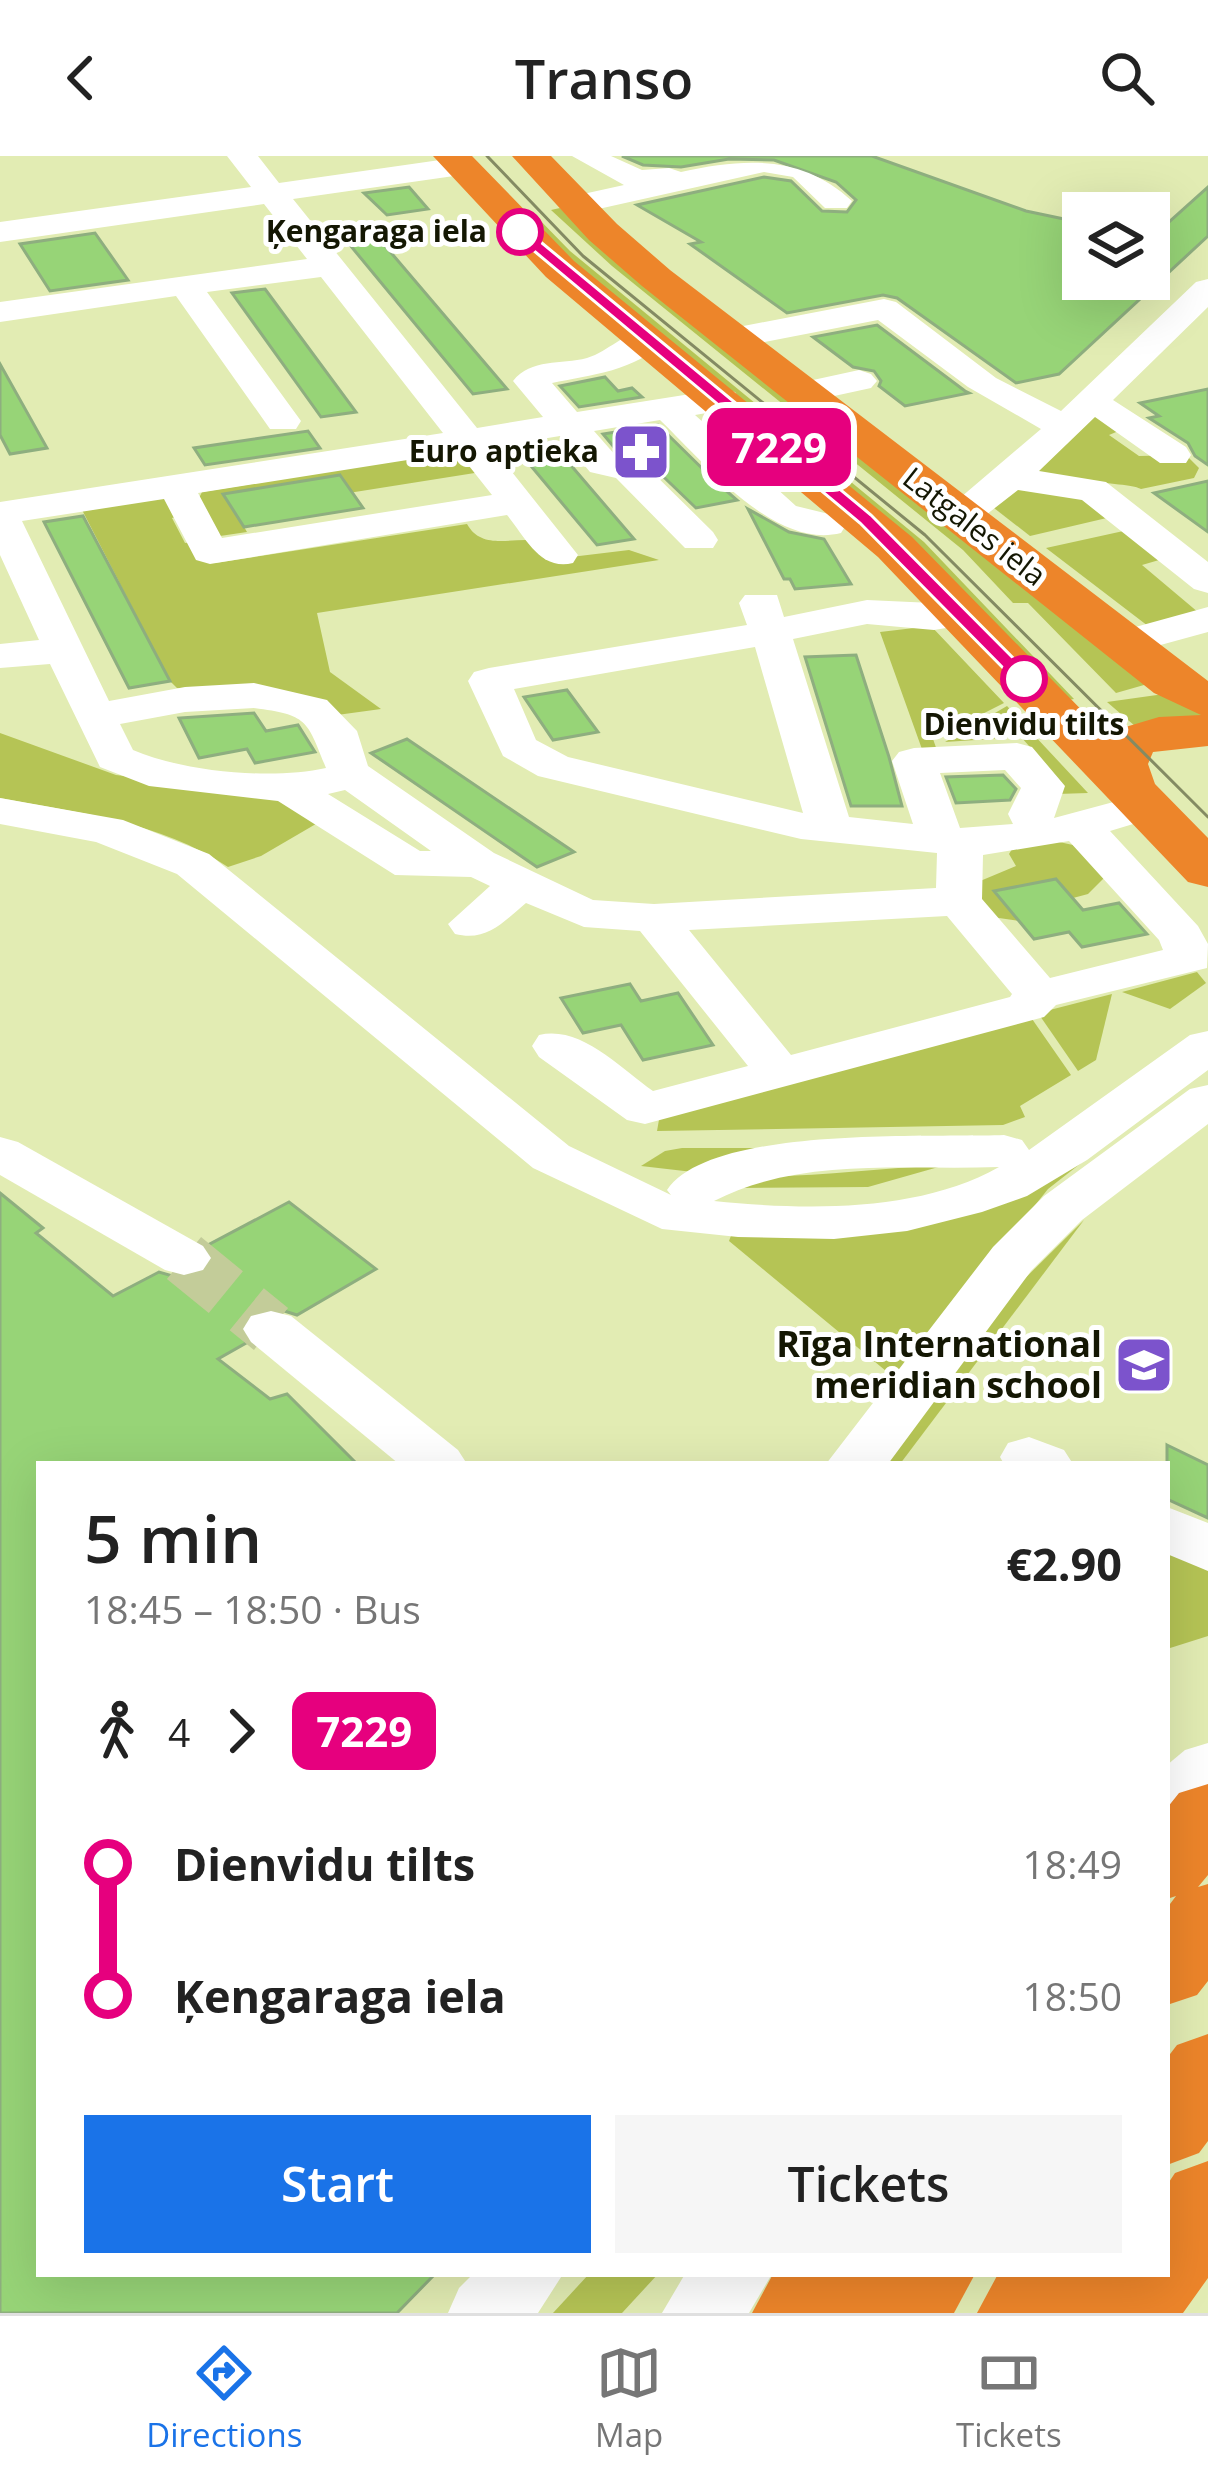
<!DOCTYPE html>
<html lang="en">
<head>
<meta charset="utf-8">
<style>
	:root { --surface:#fff; --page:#f6f6f6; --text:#222; --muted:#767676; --line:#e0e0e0; --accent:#1a73e8 }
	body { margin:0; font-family:"Open Sans",sans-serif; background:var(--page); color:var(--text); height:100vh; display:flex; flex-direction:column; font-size:45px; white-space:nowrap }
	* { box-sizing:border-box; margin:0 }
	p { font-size:39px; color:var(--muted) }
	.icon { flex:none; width:66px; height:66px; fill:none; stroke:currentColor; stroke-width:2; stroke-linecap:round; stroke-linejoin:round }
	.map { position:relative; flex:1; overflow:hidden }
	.sheet { position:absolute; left:36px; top:1305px; width:1134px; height:816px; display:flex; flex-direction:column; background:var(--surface); border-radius:0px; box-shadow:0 12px 48px #0002 }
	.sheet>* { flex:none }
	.badge { padding:0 24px; border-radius:18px; font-size:42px; line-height:78px }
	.tools { position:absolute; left:1062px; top:36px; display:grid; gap:24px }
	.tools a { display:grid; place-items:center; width:108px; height:108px; border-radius:0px; background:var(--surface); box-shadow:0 12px 48px #0002; font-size:60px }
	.map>.badge { position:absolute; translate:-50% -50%; box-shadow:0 0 0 6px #fff }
	.legs { display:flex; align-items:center; gap:18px; height:132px; padding:0 48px; font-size:39px }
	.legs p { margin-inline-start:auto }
	.head { display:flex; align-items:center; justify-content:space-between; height:204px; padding:0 48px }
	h1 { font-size:66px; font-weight:600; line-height:90px }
	.cta { display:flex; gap:24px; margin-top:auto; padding:24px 48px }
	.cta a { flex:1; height:138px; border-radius:0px; background:var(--accent); color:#fff; font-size:48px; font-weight:600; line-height:138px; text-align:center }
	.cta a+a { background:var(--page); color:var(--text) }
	ul { padding:0 48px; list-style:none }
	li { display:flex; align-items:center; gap:42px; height:132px; font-size:45px }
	li i { display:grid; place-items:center; width:18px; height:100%; margin:0 15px; background:currentColor }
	li i::after { content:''; width:30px; height:30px; margin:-15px; border:9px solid; border-radius:50%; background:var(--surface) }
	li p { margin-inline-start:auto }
	li:first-child i { background:linear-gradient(#0000 50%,currentColor 0) }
	li:last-child i { background:linear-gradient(currentColor 50%,#0000 0) }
	header { display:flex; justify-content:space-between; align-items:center; height:156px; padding:0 48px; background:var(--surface); font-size:54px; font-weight:600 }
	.tabs { display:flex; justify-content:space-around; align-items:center; height:168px; border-top:3px solid var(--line); background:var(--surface); font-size:33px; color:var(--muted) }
	.tabs a { display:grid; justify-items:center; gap:6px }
	.tabs .active { color:var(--accent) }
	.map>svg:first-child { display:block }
</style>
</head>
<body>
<header><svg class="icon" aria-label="back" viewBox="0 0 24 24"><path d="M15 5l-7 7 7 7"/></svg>Transo<svg class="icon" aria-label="search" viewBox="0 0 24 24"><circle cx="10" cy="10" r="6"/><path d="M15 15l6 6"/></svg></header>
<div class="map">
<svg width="1208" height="2157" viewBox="0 0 1208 2157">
	<rect width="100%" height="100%" fill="#e2ecb3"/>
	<g fill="#b5c455">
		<path d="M560 52 601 92 1151 527 1116 537 1028 447H1013L963 394 612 110 551 54Z"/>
		<path d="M531 55 570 95 924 386 1074 543 1068 544 597 129 521 58Z"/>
		<path d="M1099 259 1121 274 1109 279 1139 300 1186 299 1199 312 1194 322 1141 333C1133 327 1047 323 1026 320L1090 260Z"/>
		<path d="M452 295 466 298 481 316 235 355 247 376 220 380 199 342 202 336Z"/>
		<path d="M1020 327 1074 334 1111 361 1030 380 994 352Z"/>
		<path d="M171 334 186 358 172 362 185 387 195 386 215 407 467 368C480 391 503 384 526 384L546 404 629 394 659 404 317 457 330 516 381 553 337 559 177 532 170 525 79 348Z"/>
		<path d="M1128 374 1166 402 1142 409 1199 457 1148 470 1046 392Z"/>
		<path d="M931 470 1004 547 933 583 939 600 923 596 880 476Z"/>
		<path d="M1164 538 1206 561 1135 570 1107 546Z"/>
		<path d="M1007 550 1088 637 1057 638 1062 627 1021 581 945 586Z"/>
		<path d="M0 577 116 619 264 637 321 665 261 700 228 711C159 665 79 657 0 642Z"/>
		<path d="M1050 684 1073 689 1107 719 1088 738 1073 742 1056 723 995 735 1019 765 992 761 973 728 1016 710 1009 698 1014 690Z"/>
		<path d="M1197 816 1206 827 1170 853 1122 836Z"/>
		<path d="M1112 838 1096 904 1078 915 1038 857Z"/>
		<path d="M1030 860 1071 919 1020 950 1025 961 1003 969 657 975 660 958Z"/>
		<path d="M682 992H768L693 1016 641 1010 665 995Z"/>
		<path d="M1094 997 1048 1033 902 1215H886L729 1085 732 1077 789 1079Z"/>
		<path d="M942 1010 868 1031 739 1032 752 1020C817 1022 878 1011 942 1010Z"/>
		<path d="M1084 1064 900 1308H885L1001 1146Z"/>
		<path d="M1167 1383 1208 1405V1480L1167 1493Z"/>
		<path d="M589 2118H658L622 2157H553Z"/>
	</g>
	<g fill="#97d477" stroke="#8eae7f" stroke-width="3">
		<path d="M622 0H872L1026 55 1083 67V123H1149V84L1208 31V80L1059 218 1016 227 897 142 883 139 787 157 690 88 701 86 637 49 764 21 791 25 822 55 847 56 856 44 836 26 774 4 729 3 681 11 643 9Z"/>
		<path d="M409 31 428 53 387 59 364 37Z"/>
		<path d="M95 77 128 124 50 135 20 88Z"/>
		<path d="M376 79 507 233 473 238 345 83Z"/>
		<path d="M265 133 356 256 321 261 232 137Z"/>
		<path d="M877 169 965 235 969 237 905 250 879 230 881 225 874 215 853 211 813 181Z"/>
		<path d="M0 208 47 292 10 298 0 279Z"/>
		<path d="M605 221 618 235 632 232 642 241 579 251 560 230Z"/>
		<path d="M1208 233V309L1195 300 1188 287 1149 262 1159 260 1140 247Z"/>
		<path d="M658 269 716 326 737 344 696 352 645 303 618 296 603 278Z"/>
		<path d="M308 275 320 292 205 309 194 292Z"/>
		<path d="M551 286 634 383 597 389 516 292Z"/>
		<path d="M340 319 363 352 244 371 223 338Z"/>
		<path d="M1208 325V376L1154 337Z"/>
		<path d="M748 353 789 376 824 383 851 428 795 433 790 423H784Z"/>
		<path d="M83 360 170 525 129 532 44 366Z"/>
		<path d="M856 499 889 601 902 650H851L805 501Z"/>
		<path d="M567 534 598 576 553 584 524 541Z"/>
		<path d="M254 557 266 575 298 569 315 596 255 607 247 593 199 602 179 562Z"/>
		<path d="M407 583 574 696 537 711 371 597Z"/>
		<path d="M1003 619 1016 633 1010 644 956 647 946 621Z"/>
		<path d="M1056 723 1083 754 1119 747 1147 778 1082 791 1069 776 1034 783 994 735Z"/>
		<path d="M630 828 641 845 678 837 713 889 643 904 621 869 583 877 561 842Z"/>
		<path d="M0 1037 43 1072 36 1077 113 1140 159 1116 183 1123 204 1118 215 1105 208 1089 289 1046 376 1113 297 1159 272 1151 250 1156 239 1171 246 1187 218 1203 270 1243 287 1238 357 1308H39V2118H435L397 2157H0Z"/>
		<path d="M1167 1289 1208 1309V1362L1167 1343Z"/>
	</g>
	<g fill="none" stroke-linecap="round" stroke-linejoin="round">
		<path stroke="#c3cc99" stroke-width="54" stroke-dasharray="54 27" stroke-linecap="butt" d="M184 1102 271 1173"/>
		<g fill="#fff" fill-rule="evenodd">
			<path d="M227 0H258L279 27 461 1 472 4 476 10 461 19 293 43 477 272 543 261 513 225C531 202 561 209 587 202 613 194 628 169 659 177L664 184C638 215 589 219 552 227L577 256 722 233 735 236 740 244 735 252 695 259 796 350 841 361 846 369 841 377C774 394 704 306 660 264L594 275 616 300 642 306 713 376 718 384 713 392H685L616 322 590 316 560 280 492 291 578 399 573 407C540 415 526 382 507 359L210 408 196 404 164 343 22 365 109 545 185 531 254 527 327 544 357 575 368 610 494 697 593 744 654 748 936 732 937 697 801 683 538 620 503 600 468 525 474 516 489 512 747 469 739 447 745 439H777L784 461 867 444 976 449 982 458 976 467 934 474 867 468 793 483 849 661 913 668 892 605 899 596 914 592 1017 587 1032 591 1065 630 1054 662 1147 637 1163 641 1169 650 1163 659 1110 675 1198 770 1208 788 1207 812 1056 849 1044 861 645 968 627 964 539 901 532 890 539 879C581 869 620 912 653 935L748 910 640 775 584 771 526 747C503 766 487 786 455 778L448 768 490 730 471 721 395 719 278 645 149 630 100 611 50 508 0 512V488L39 484 0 399V346L443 277 321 121 207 136 301 265 296 273H270L176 140 0 166V146L307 103 264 48 0 86V66L251 31ZM458 296 492 339 222 382 198 337ZM755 491 803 657 568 601 536 584 514 533ZM254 552C309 559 307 565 326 612 272 624 184 616 133 594L120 568 185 556ZM1005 614 1021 632 1008 658 1013 668 960 672 940 617ZM345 634 431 695H420L328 638ZM1069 685 1159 784 1163 794 1050 822 982 743 983 699ZM947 760 1012 838 1010 841 791 899 689 774Z"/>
			<path d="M572 0H611L642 14 669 12 681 16C749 1 803 0 852 45L847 52H825L793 21 764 16 576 58 565 56 560 49 565 42 624 29Z"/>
			<path d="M1208 123V151L1113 244 1186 291 1191 299 1186 307H1160L1095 261 1039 315 1106 326 1208 406V437L1194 433 1082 344 1018 334 973 369H947L941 361 947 353 1041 273 968 231 878 164 733 192 721 189 716 182 721 175 733 172 884 143 896 146 996 222 1061 255 1196 126Z"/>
			<path d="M859 214 871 218 877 225 871 232 802 247 790 243 784 236 790 229Z"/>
			<path d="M1208 451V476L1124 499 1110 496 1104 487 1110 478Z"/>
			<path d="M0 642 123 664 209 698 569 990 671 1039 667 1034C711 969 930 982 1004 979L1022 984 1029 994 1190 879 1208 875V914L1087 1004 1027 1040 982 1056 907 1075 834 1083 738 1081 662 1073 533 1012 177 718 96 686 0 668ZM999 1011C918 1057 804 1054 714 1045 802 1000 904 1015 999 1011Z"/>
			<path d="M1208 929V968L1082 1064 1031 1115 888 1308H826L993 1091 1044 1040 1190 933Z"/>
			<path d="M0 981 18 986 203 1090 211 1102 203 1114 184 1119 165 1114 0 1019Z"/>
			<path d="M271 1155 291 1160 458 1294 467 1308H399L251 1186 243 1173 251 1160Z"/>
			<path d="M1029 1281 1064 1294 1073 1308H1004L1000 1301 1008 1287Z"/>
			<path d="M1167 1351 1208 1367V1415L1167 1398Z"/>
			<path d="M1208 1587V1650L1191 1664 1167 1672V1609L1185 1594Z"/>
			<path d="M473 2118H563L538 2157H448L459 2132Z"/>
			<path d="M685 2118H772L749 2157H662Z"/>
		</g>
		<g fill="#ed852a" fill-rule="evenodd">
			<path d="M433 0H472L574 105 912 381 1108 581 1112 575 1159 561 1201 559 1154 537 642 130 589 84 512 0H551L617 68 670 114 1208 525V590L1153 596 1148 608 1155 628 1208 682V731L1188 726 878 401 546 121Z"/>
			<path d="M1208 1628V1719L1198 1731 1208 1728V1825L1197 1839 1167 1849V1752L1176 1740 1167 1743V1652L1179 1637Z"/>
			<path d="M1208 1878V1985L1199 1997 1167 2009V1902L1177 1889Z"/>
			<path d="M1208 2005V2122L1183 2157H977L998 2118H1167V2029L1175 2017Z"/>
			<path d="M773 2118H975L954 2157H752Z"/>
		</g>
		<path stroke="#848b63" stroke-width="3" d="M487 0 583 100 925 379 1208 661"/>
	</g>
	<path fill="#e6007e" stroke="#fff" stroke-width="3" d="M515 73H525L871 359 1030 519V526H1017L860 367 515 79Z"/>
	<defs>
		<symbol id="pharmacy-square" viewBox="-11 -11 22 22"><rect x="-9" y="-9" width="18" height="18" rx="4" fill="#7c53cc" stroke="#fff"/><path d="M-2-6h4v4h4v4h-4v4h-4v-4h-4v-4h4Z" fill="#fff"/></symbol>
		<symbol id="school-square" viewBox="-11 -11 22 22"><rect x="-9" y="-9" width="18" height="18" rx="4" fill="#7c53cc" stroke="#fff"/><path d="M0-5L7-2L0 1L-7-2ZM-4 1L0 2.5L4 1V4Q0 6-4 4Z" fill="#fff"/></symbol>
	</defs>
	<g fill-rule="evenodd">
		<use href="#pharmacy-square" x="608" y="263" width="66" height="66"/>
		<use href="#school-square" x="1111" y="1176" width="66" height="66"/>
	</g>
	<g fill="#fff" stroke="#e6007e" stroke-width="6">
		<circle cx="520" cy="76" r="21"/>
		<circle cx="1024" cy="523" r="21"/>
	</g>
	<g text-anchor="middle" stroke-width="10" stroke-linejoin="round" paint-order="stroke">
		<g font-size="30" font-weight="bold" fill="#141703" stroke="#fff" text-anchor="end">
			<text x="487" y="86">Ķengaraga iela</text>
			<text x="1024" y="579" text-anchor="middle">Dienvidu tilts</text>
		</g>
		<g font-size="30" font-weight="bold" fill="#141703" stroke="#fff" text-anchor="end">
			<text x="599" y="306">Euro aptieka</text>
		</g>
		<g font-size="30" fill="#141703" stroke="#fff">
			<text transform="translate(974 371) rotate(38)" y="10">Latgales iela</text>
		</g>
		<g font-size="36" font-weight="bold" fill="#141703" stroke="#fff" text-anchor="end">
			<text x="1102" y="1201">Rīga International<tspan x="1102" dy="41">meridian school</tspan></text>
		</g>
	</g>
</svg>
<div class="tools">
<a><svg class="icon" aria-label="layers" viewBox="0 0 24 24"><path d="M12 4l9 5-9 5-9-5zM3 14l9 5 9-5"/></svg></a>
</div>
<b class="badge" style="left:779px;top:291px;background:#e6007e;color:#fff">7229</b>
<section class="sheet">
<div class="head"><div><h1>5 min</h1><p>18:45 – 18:50 · Bus</p></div><b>€2.90</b></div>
<div class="legs"><svg class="icon" aria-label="walk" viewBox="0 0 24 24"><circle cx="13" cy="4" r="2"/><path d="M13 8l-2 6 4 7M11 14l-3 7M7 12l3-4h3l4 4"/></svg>4<svg class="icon" aria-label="forward" viewBox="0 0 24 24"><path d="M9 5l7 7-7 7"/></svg><b class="badge" style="background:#e6007e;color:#fff">7229</b></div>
<ul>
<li><i style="color:#e6007e"></i><b>Dienvidu tilts</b><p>18:49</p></li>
<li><i style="color:#e6007e"></i><b>Ķengaraga iela</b><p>18:50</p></li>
</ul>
<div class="cta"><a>Start</a><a>Tickets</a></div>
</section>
</div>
<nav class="tabs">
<a class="active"><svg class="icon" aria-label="directions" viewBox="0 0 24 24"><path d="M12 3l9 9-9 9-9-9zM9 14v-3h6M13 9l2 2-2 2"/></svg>Directions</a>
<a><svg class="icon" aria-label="map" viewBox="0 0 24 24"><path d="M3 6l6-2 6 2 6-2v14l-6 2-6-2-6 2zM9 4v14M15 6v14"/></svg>Map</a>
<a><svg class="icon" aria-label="tickets" viewBox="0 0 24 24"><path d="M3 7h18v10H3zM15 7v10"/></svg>Tickets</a>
</nav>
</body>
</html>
